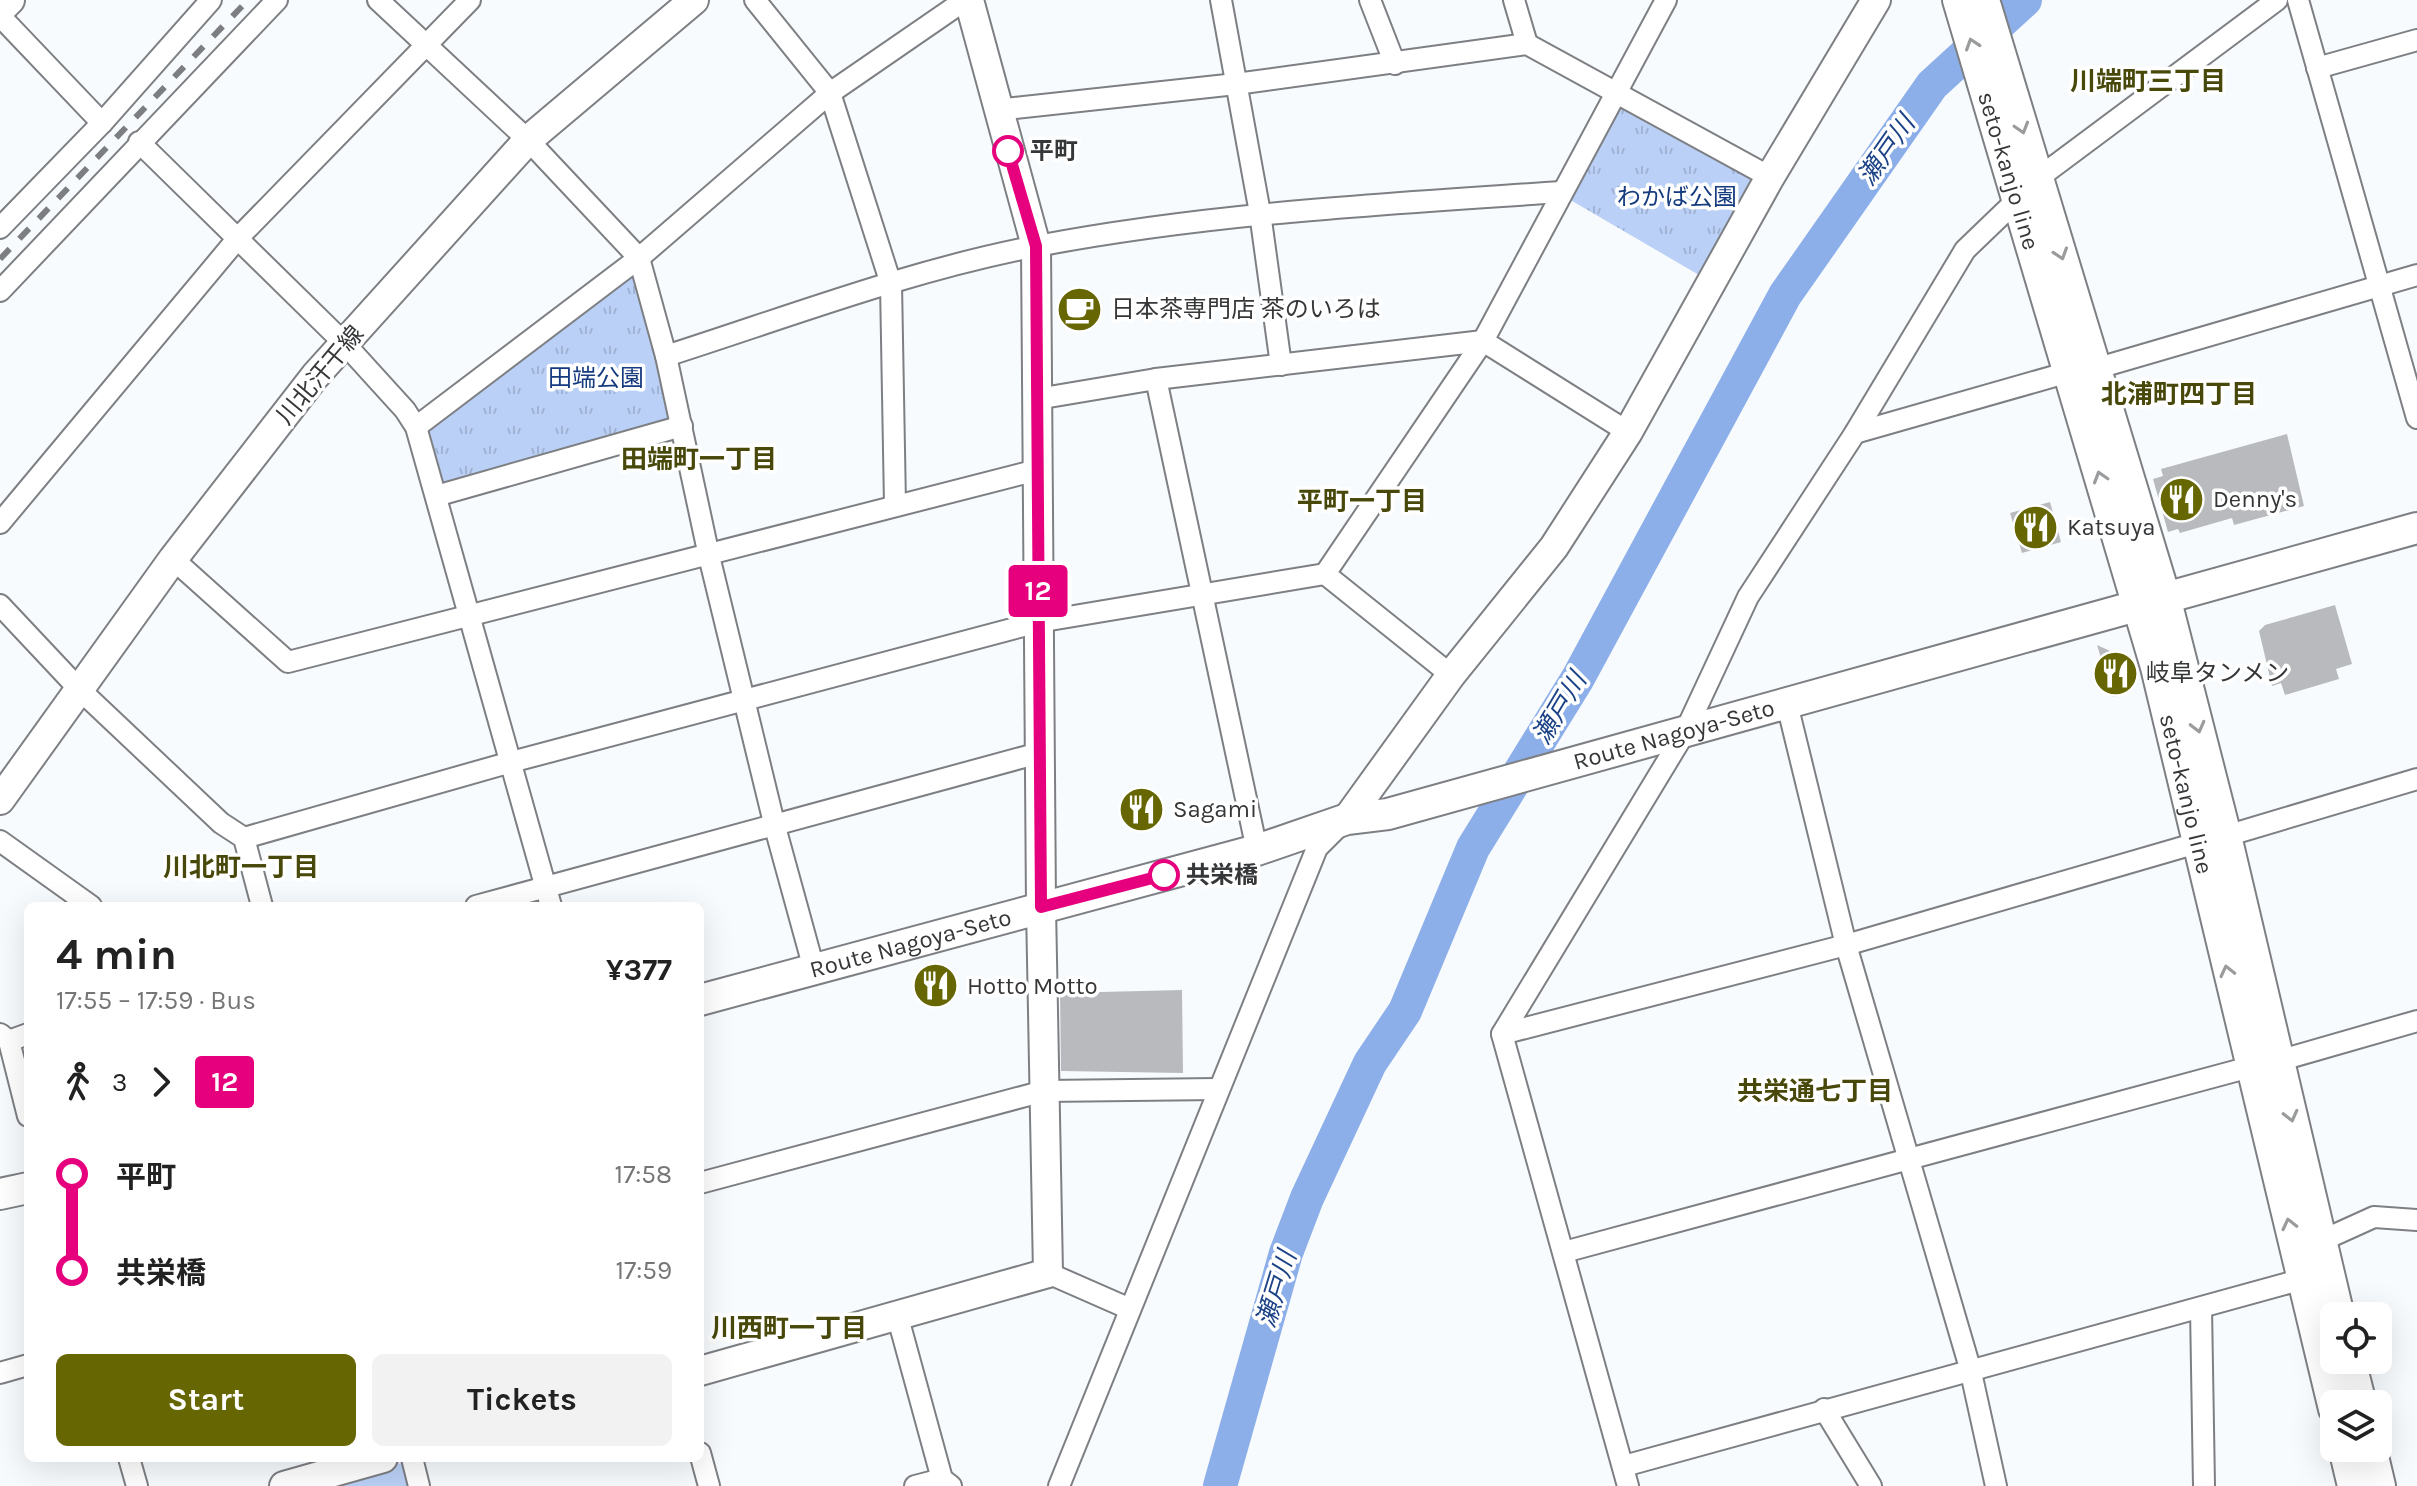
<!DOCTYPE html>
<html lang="en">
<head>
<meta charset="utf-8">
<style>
	:root { --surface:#fff; --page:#f2f2f2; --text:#222; --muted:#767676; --accent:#666703 }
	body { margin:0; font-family:Karla,"Noto Sans JP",sans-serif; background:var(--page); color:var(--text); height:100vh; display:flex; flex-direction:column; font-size:30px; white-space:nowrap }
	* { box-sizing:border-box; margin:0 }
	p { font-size:26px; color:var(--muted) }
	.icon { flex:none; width:44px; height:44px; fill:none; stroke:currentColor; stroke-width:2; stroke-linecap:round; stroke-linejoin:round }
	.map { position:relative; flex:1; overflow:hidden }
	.details { position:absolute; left:24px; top:902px; width:680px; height:560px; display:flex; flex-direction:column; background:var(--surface); border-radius:12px; box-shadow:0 8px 32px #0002 }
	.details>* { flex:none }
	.badge { padding:0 16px; border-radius:6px; font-size:28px; line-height:52px }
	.tools { position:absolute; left:2320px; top:1302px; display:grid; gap:16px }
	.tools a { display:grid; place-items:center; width:72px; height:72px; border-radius:12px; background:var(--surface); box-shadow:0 8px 32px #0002; font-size:40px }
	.map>.badge { position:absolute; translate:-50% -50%; box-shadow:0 0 0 4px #fff }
	.legs { display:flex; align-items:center; gap:12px; height:88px; padding:0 32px; font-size:26px }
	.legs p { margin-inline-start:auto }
	.overview { display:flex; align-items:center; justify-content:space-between; height:136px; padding:0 32px }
	h1 { font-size:44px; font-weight:700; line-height:60px }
	.cta { display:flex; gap:16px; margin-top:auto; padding:16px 32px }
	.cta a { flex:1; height:92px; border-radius:12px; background:var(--accent); color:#fff; font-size:32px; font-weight:700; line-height:92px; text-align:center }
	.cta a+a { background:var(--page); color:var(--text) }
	ul { padding:0 32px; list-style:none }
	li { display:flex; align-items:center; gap:28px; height:96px; font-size:30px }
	li i { display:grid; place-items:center; width:12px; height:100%; margin:0 10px; background:currentColor }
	li i::after { content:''; width:20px; height:20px; margin:-10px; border:6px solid; border-radius:50%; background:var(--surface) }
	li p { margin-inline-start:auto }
	li:first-child i { background:linear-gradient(#0000 50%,currentColor 0) }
	li:last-child i { background:linear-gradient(currentColor 50%,#0000 0) }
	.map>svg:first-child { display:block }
</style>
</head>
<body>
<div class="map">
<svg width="2417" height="1486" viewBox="0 0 2417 1486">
	<defs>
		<pattern id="park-tufts" width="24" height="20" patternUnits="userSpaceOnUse" patternTransform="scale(2)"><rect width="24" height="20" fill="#bad0f6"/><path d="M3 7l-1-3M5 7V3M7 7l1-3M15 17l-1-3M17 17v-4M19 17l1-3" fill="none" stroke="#a0b3d4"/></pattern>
	</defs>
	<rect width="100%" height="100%" fill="#f8fbfe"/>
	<g fill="url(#park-tufts)">
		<path d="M1620 102 1763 181 1711 282 1567 198Z"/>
		<path d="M635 268 670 422 441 483 425 430Z"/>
		<path d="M404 1462 411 1486H316Z"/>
	</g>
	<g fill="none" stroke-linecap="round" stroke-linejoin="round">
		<path stroke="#8dafe9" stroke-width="34" d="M1220 1486 1286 1253 1307 1198 1370 1063 1405 1011 1473 848 1578 678 1785 295 1932 85 2025 0"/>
	</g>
	<g fill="#b8babd">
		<path d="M2287 434 2304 506 2234 525 2232 518 2180 533 2178 529 2168 532 2153 479 2163 476 2161 469Z"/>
		<path d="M2050 502 2061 542 2022 553 2010 513Z"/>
		<path d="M2335 605 2352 664 2336 669 2339 679 2285 695 2281 683 2272 686 2259 631 2265 625Z"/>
		<path d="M2097 645 2119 655 2129 692 2113 697Z"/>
		<path d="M1182 990 1183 1073 1061 1071 1060 993Z"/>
	</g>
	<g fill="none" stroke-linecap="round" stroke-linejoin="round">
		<defs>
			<g id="street">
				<path d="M378 0 528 140 639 258 666 356 709 556 775 827 814 969"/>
				<path d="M755 0 830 93 891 284 895 505"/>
				<path d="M1221 0 1260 213 1281 365"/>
				<path d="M1370 0 1395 64"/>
				<path d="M1514 0 1527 44"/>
				<path d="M2298 0 2417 418"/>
				<path d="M0 16 102 123"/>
				<path d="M2317 68 2417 40"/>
				<path d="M996 110 1236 84 1527 44 1770 177"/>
				<path d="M139 142 345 344 405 410 416 427 551 906"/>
				<path d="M2037 179 2277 0"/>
				<path d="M0 228 102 123 211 0"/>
				<path d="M0 291 277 0"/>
				<path d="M666 356C788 317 911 270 1037 246 1210 213 1386 204 1561 192"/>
				<path d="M1156 379 1257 850"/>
				<path d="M1037 399 1156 379 1483 341 1628 432"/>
				<path d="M416 427 639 258 830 93 965 0"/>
				<path d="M1855 433 2069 372 2098 368 2417 275"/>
				<path d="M436 496 682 426"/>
				<path d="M0 523 238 238 470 0"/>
				<path d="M173 559 288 662 1037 470"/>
				<path d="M1325 574 1451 675"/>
				<path d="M0 605 78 688 221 823 244 838 262 906"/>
				<path d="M1787 704 1846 945 1970 1368 1996 1486"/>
				<path d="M2226 836 2417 779"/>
				<path d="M244 838 511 762 1038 622 1325 574 1483 341 1666 0"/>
				<path d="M0 841 91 906"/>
				<path d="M476 906 1039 753"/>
				<path d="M0 1034 9 1041 28 1116"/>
				<path d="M1502 1034 1846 945 2197 843"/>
				<path d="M9 1041 28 1034"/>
				<path d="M2278 1061 2417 1021"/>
				<path d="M700 1183 1044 1091 1218 1089"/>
				<path d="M2321 1241 2374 1217 2417 1220"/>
				<path d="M1564 1252 2250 1067"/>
				<path d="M1048 1273 1130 1309"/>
				<path d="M2201 1308 2204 1486"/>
				<path d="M898 1318 942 1479 951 1486"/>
				<path d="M0 1373 28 1365"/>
				<path d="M1824 1409 1871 1486"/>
				<path d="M700 1453 709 1486"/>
				<path d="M129 1458 137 1486"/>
				<path d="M412 1458 419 1486"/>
				<path d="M1624 1466 2303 1279"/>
				<path d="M915 1486 942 1479"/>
				<path d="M1059 1486 1317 848 1338 827"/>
				<path d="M1628 1486 1502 1034 1685 732 1748 597 1855 433 1965 250 2017 200"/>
			</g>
			<g id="secondary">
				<path d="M0 10 10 0"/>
				<path d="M0 800 173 559 315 376 528 140 694 0"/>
				<path d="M1347 819 1451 675 1554 547 1628 432 1770 177 1876 0"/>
				<path d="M700 1371 1048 1273 1041 907 1036 246 969 0"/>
				<path d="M284 1486 383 1458"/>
			</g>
			<g id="primary">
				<path id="s1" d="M1958 0 2156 667 2334 1409"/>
				<path d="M1984 0 2165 597 2226 836 2339 1316"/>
				<path id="s2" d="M700 1000 1257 850 1347 819 1388 814 2417 528"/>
				<path d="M0 1194 28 1188"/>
				<path d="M2350 1360 2361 1404"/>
				<path d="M2344 1448 2353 1486"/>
				<path d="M2371 1448 2380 1486"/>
			</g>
		</defs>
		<use href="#street" stroke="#7d7f83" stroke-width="24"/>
		<use href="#secondary" stroke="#7d7f83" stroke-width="32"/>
		<use href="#primary" stroke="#7d7f83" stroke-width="34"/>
		<use href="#street" stroke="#fff" stroke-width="20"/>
		<use href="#secondary" stroke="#fff" stroke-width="28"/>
		<use href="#primary" stroke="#fff" stroke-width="30"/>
		<path stroke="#7c7e81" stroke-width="6" stroke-dasharray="14 14" stroke-linecap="butt" d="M0 259 248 0"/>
	</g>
	<defs><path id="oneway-chevron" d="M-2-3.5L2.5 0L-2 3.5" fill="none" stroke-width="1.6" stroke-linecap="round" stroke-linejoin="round" transform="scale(2)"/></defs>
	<g stroke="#9a9b9c">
		<use href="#oneway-chevron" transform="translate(1972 44) rotate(-108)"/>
		<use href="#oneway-chevron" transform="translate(2022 128) rotate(73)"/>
		<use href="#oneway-chevron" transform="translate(2061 254) rotate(72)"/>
		<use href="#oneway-chevron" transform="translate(2100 477) rotate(-107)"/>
		<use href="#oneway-chevron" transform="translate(2198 727) rotate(76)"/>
		<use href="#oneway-chevron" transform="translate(2227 971) rotate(-103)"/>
		<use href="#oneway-chevron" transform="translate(2291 1116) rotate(76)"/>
		<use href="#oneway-chevron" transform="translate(2289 1224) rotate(-103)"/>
	</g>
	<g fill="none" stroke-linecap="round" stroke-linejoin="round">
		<defs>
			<path id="line-1" d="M1008 151 1036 246 1041 907 1164 875"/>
		</defs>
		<use href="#line-1" stroke="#fff" stroke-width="18"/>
		<use href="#line-1" stroke="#e6007e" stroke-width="12"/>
	</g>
	<defs>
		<symbol id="cafe-disc" viewBox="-11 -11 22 22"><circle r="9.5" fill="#666703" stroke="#fff"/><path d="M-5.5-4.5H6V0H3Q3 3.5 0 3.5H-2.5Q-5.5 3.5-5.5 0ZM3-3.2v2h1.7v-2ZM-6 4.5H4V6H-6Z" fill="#fff"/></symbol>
		<symbol id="restaurant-disc" viewBox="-11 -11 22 22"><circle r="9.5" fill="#666703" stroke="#fff"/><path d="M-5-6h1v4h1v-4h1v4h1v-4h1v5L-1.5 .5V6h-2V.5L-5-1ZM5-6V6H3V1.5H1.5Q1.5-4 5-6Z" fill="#fff"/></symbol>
	</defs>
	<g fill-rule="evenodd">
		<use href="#cafe-disc" x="1054" y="284" width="51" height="51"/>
		<use href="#restaurant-disc" x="2156" y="474" width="51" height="51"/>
		<use href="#restaurant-disc" x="2010" y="502" width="51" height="51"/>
		<use href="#restaurant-disc" x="2090" y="648" width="51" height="51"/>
		<use href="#restaurant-disc" x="1116" y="784" width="51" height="51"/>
		<use href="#restaurant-disc" x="910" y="960" width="51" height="51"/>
	</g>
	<g fill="#fff" stroke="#e6007e" stroke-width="4">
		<circle cx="1008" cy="151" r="14"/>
		<circle cx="1164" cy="875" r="14"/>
	</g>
	<g text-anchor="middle" stroke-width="7" stroke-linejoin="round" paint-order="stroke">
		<g font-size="24" font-weight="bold" fill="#363739" stroke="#fff" text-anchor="start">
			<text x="1030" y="159">平町</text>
			<text x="1186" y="883">共栄橋</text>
		</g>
		<g font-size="24" fill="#363739" stroke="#fff">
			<text dy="8" stroke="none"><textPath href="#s1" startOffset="178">seto-kanjo line</textPath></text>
			<text transform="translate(320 375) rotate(-50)" y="8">川北汗干線</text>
			<text dy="8" stroke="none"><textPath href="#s2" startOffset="1010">Route Nagoya-Seto</textPath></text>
			<text dy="8" stroke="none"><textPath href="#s1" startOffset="826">seto-kanjo line</textPath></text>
			<text dy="8" stroke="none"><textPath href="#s2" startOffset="218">Route Nagoya-Seto</textPath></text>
		</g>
		<g font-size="24" fill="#153b7f" stroke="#fff">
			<text x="1677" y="205">わかば公園</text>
			<text x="596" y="386">田端公園</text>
		</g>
		<g font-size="24" fill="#363739" stroke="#fff" text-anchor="start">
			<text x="1111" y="317">日本茶専門店 茶のいろは</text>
			<text x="2213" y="507">Denny's</text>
			<text x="2067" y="535">Katsuya</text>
			<text x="2146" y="681">岐阜タンメン</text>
			<text x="1173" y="817">Sagami</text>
			<text x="967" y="994">Hotto Motto</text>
		</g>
		<g font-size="26" font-weight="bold" fill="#474809" stroke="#fff">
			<text x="2148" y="90">川端町三丁目</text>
			<text x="2179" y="403">北浦町四丁目</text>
			<text x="699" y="468">田端町一丁目</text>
			<text x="1362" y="510">平町一丁目</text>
			<text x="241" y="876">川北町一丁目</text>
			<text x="1815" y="1100">共栄通七丁目</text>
			<text x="789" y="1337">川西町一丁目</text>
		</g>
		<g font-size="26" font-style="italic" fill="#1d4387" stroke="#fff">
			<text transform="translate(1886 150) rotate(-55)" y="9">瀬戸川</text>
			<text transform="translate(1559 708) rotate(-59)" y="9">瀬戸川</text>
			<text transform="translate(1276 1289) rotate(-73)" y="9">瀬戸川</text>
		</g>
	</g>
</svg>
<div class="tools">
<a><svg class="icon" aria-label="locate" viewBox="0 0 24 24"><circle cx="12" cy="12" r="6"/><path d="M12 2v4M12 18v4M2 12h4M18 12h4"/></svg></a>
<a><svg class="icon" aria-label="layers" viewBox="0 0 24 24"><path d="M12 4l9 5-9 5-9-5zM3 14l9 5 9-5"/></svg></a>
</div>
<b class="badge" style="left:1038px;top:591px;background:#e6007e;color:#fff">12</b>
<section class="details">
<div class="overview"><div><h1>4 min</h1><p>17:55 – 17:59 · Bus</p></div><b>¥377</b></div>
<div class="legs"><svg class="icon" aria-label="walk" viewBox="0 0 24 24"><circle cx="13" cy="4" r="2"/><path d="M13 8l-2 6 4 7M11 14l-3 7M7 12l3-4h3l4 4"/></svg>3<svg class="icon" aria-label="forward" viewBox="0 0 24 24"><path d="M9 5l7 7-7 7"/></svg><b class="badge" style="background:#e6007e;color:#fff">12</b></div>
<ul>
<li><i style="color:#e6007e"></i><b>平町</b><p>17:58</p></li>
<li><i style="color:#e6007e"></i><b>共栄橋</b><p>17:59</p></li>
</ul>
<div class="cta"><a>Start</a><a>Tickets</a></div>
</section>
</div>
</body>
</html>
